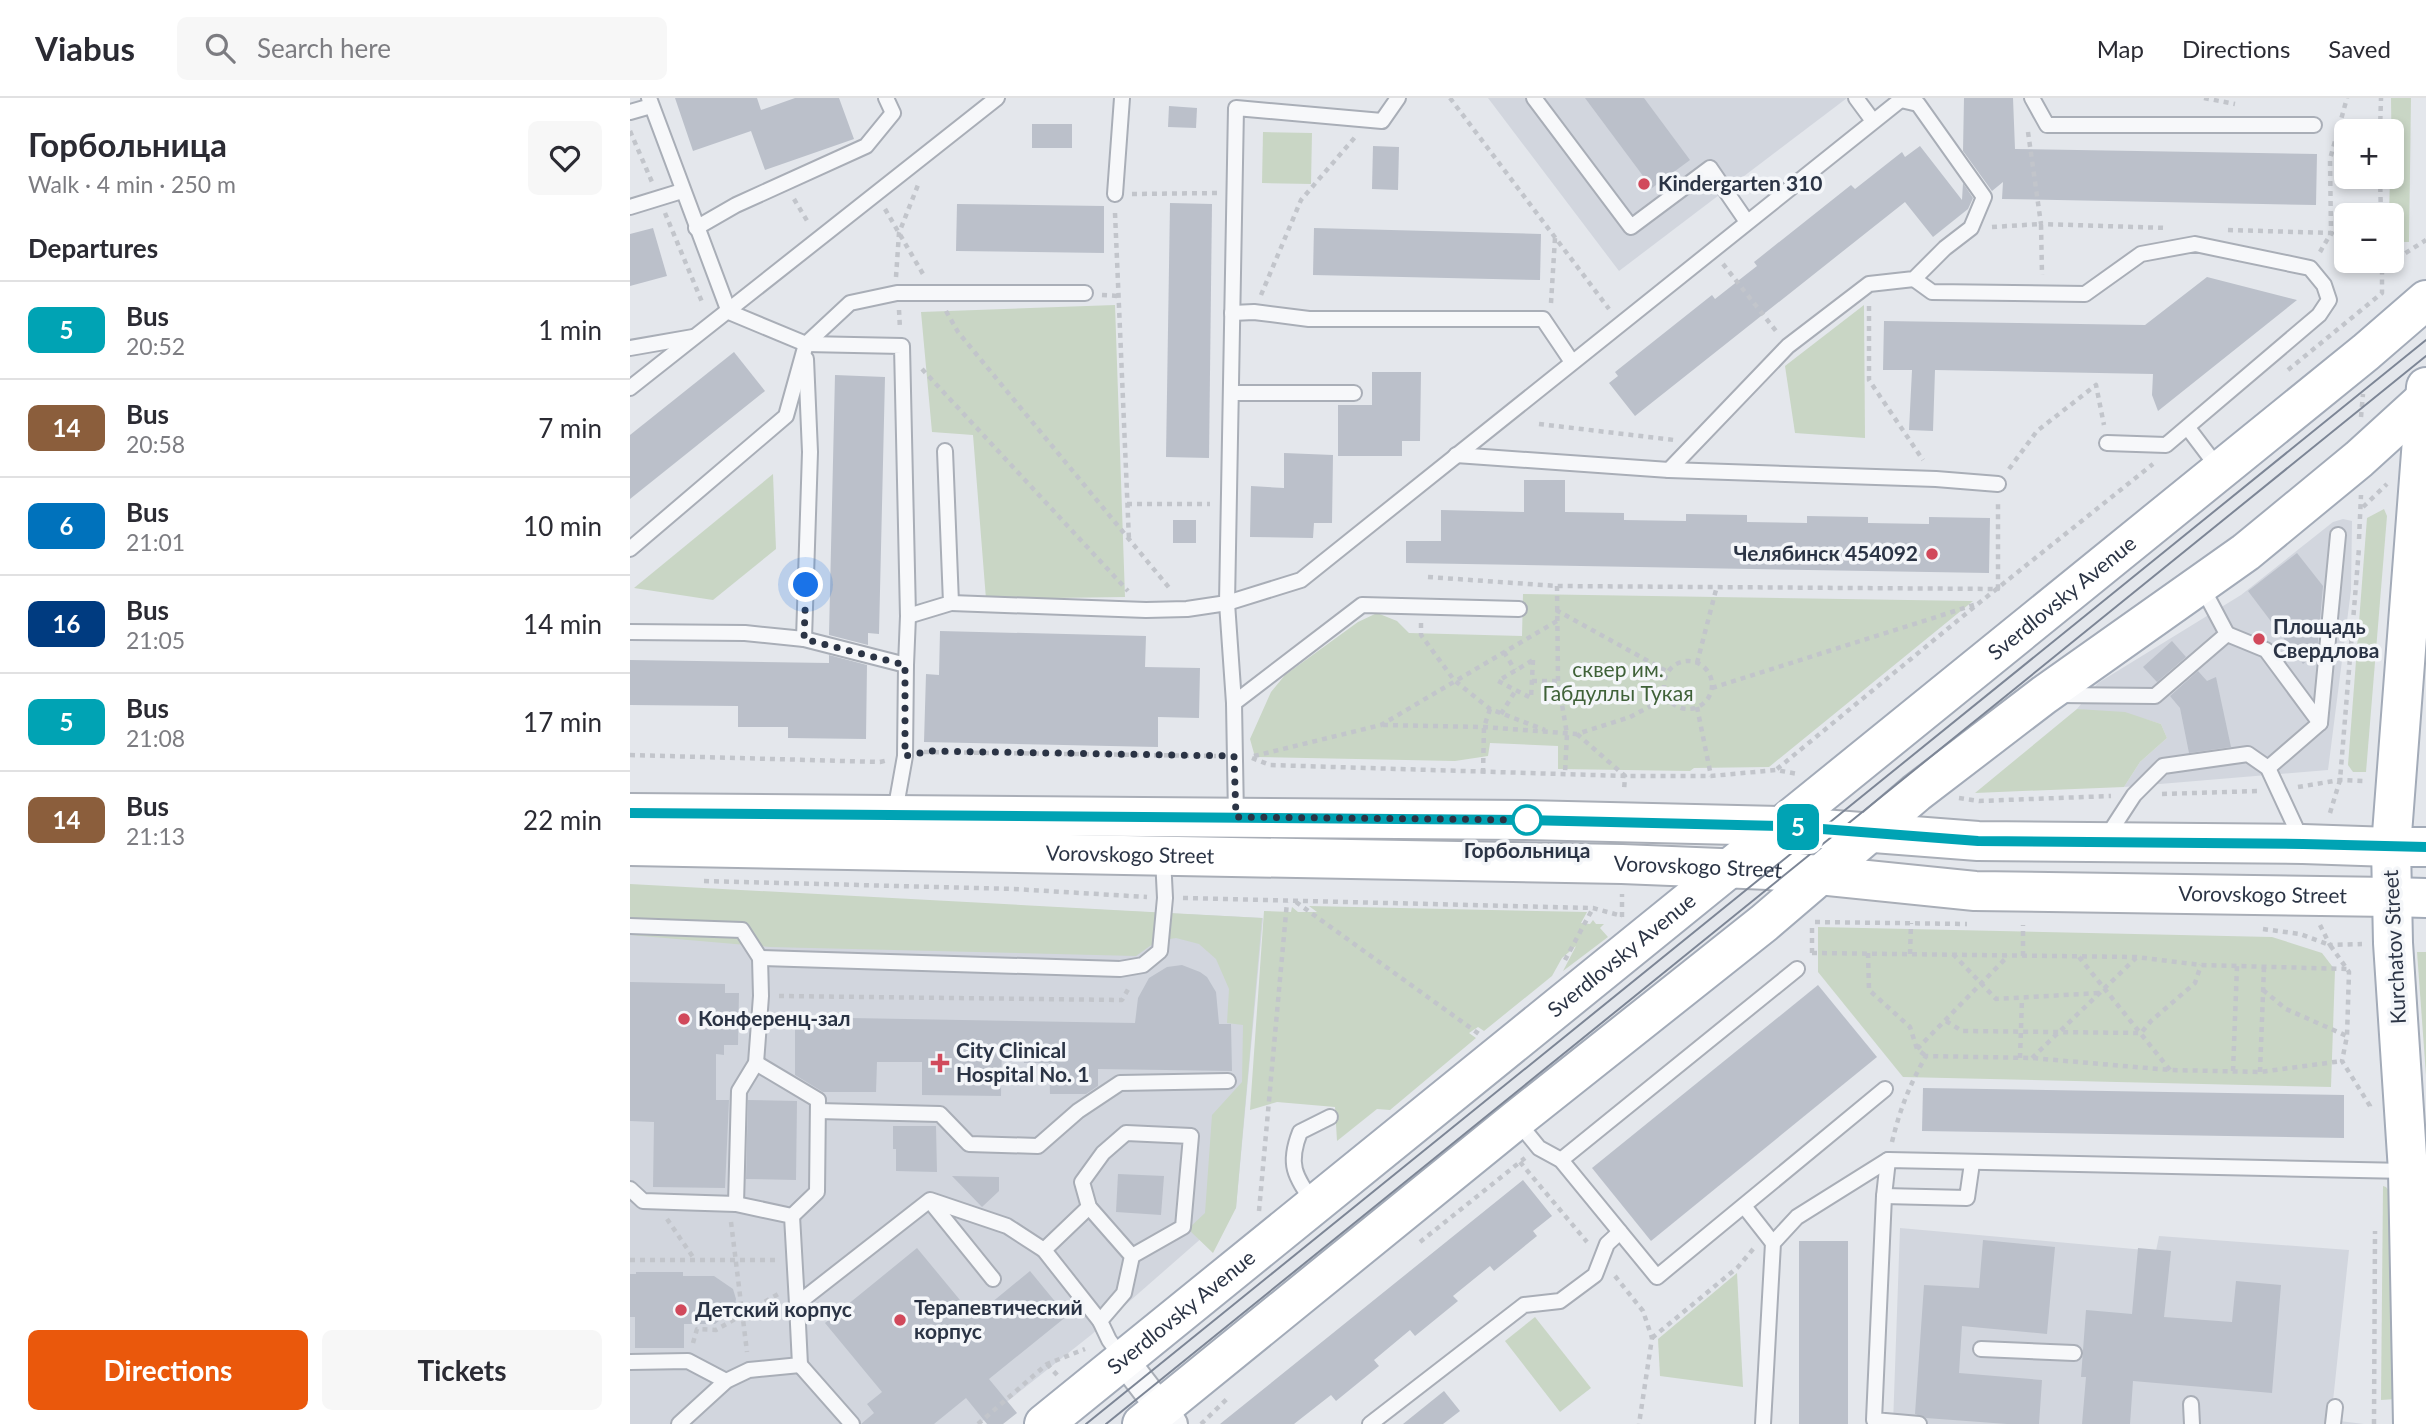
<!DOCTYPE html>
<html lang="en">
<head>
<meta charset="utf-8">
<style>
	:root { --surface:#fff; --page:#f7f7f7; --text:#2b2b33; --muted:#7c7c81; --line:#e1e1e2; --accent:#ea580c }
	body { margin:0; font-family:Lato,sans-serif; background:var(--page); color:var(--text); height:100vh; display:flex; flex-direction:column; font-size:26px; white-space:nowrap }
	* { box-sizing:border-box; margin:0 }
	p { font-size:23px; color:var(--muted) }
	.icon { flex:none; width:38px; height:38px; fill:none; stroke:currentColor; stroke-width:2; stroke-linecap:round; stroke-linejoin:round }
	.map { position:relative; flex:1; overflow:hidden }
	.details { display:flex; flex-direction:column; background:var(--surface); width:630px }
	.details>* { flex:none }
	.badge { padding:0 14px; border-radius:10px; font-size:24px; line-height:46px }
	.buttons { position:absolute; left:1704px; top:21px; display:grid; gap:14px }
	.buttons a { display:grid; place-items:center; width:70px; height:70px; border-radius:10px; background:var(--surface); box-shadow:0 4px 10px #0003; font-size:35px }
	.you { position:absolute; width:35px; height:35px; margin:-18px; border:5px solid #fff; border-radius:50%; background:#1a73e8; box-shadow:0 0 0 10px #1a73e833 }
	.map>.badge { position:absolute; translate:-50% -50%; box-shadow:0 0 0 4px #fff }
	h2 { padding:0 28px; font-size:26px; line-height:63px }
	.round { display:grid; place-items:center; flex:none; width:74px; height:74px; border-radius:10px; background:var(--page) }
	.summary { display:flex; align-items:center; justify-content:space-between; height:119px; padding:0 28px }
	h1 { font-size:33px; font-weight:700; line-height:52px }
	.cta { display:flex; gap:14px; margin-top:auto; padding:14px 28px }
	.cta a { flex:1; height:80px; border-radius:10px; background:var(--accent); color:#fff; font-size:28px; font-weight:700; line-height:80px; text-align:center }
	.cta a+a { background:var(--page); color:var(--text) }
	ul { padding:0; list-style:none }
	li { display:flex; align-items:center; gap:21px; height:98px; padding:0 28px; border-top:2px solid var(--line) }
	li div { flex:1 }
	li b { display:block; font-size:26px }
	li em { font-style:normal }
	li .badge { min-width:77px; font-weight:700; text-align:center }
	header { display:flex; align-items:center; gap:42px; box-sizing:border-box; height:98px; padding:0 35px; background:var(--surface); border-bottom:2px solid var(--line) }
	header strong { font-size:33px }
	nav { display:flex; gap:38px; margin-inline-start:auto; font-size:24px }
	.search { width:490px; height:63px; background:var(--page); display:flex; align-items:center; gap:18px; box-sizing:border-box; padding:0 24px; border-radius:10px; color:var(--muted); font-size:26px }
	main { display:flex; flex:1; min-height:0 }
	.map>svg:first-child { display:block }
</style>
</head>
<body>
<header>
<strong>Viabus</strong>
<div class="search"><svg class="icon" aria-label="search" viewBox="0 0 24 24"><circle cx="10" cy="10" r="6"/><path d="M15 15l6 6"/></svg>Search here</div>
<nav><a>Map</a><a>Directions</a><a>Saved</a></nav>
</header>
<main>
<section class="details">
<div class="summary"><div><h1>Горбольница</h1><p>Walk · 4 min · 250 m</p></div><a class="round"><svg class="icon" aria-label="heart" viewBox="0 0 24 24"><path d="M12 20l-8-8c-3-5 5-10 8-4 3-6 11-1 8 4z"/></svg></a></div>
<h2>Departures</h2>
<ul>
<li><span class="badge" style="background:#00a3b4;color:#fff">5</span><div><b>Bus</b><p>20:52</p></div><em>1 min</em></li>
<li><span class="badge" style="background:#8b5e3c;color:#fff">14</span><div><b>Bus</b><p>20:58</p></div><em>7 min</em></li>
<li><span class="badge" style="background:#0072bc;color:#fff">6</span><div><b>Bus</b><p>21:01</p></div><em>10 min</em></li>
<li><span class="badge" style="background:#003b80;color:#fff">16</span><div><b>Bus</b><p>21:05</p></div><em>14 min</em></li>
<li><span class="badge" style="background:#00a3b4;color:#fff">5</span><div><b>Bus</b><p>21:08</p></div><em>17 min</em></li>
<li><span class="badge" style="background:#8b5e3c;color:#fff">14</span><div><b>Bus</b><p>21:13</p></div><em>22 min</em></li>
</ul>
<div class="cta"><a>Directions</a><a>Tickets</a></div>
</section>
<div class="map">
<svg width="1796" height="1326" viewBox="0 0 1796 1326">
	<rect width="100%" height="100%" fill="#e4e7ec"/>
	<g fill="#d2d6de">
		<path d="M858 0H1217L989 173Z"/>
		<path d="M1713 421 1722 423 1721 492 1698 672 1494 689 1510 664 1537 640 1531 626 1515 621 1447 611 1468 585 1611 497 1703 424Z"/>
		<path d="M0 788 633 820 606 1110 461 1237 349 1326H0Z"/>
		<path d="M1270 1130 1526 1153 1529 1138 1719 1152 1701 1322 1734 1326H1263Z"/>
	</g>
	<g fill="#c9d6c5">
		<path d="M1761 0H1781L1779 144H1763L1762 117H1759L1760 79H1762Z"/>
		<path d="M633 34 682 35 681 86 632 85Z"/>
		<path d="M485 207 495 499 356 501 343 337 302 334 291 214Z"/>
		<path d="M1234 207 1235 340 1165 335 1155 268Z"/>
		<path d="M143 376 146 451 83 502 4 490Z"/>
		<path d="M1754 411 1757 418 1736 674H1723L1718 667 1737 420Z"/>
		<path d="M893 496 1343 503 1139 669 1064 670 1060 673 928 671V648L860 645 858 658 825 663 625 659 620 641 641 594 655 577 728 524 747 515 767 523 779 535 892 538Z"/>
		<path d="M1447 611 1495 614 1531 626 1537 640 1510 664 1494 689 1345 695Z"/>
		<path d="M0 786 632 820 606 1110 583 1155 558 1131 575 1115 582 1017 612 984 613 927 597 925 599 891 586 861 569 846 546 840 527 843 506 858 140 849 0 837Z"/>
		<path d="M679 808 957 814 951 825 960 826 963 822 966 826H974L970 830 978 839 933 873 946 848 932 860 922 878 854 933 848 929 839 935 846 940 760 1012 747 1011 707 1043 705 1009 647 1004 620 1012 634 813 661 814 662 809 668 814H687Z"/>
		<path d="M1188 829 1642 839 1692 855 1705 872 1701 989 1273 979 1188 874Z"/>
		<path d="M1787 854H1796V977Z"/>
		<path d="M1753 1088 1756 1089 1759 1093 1768 1204 1766 1301 1751 1302Z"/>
		<path d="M1107 1175 1113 1289 1030 1278 1028 1241Z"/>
		<path d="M905 1219 961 1290 930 1314 875 1243Z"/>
	</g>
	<g fill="#bbc0ca">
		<path d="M45 0H127L131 12 165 0H209L224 41 135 72 121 33 63 53Z"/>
		<path d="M955 0H1014L1060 62 1022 90Z"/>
		<path d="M1334 0H1383L1385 51 1687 56 1686 107 1372 101 1373 84 1362 93 1333 53Z"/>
		<path d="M539 8 567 10 566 30 538 29Z"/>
		<rect x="402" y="26" width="40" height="24"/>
		<path d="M743 48 769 49 768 92 742 91Z"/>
		<path d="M1290 48 1332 102 1333 85 1343 100 1338 111 1303 139 1275 104 1005 318 979 285 988 278 985 274 1082 197 1085 201 1118 175 1127 168 1124 164 1221 87 1225 91 1272 54 1275 59Z"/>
		<path d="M540 105 582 106 579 360 536 359Z"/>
		<path d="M327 106 474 108V155L326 153Z"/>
		<path d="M23 130 37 178 0 188V136Z"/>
		<path d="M684 130 911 136 910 182 683 177Z"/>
		<path d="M1577 179 1667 202 1528 313 1522 297 1523 276 1305 272 1303 333 1279 332 1282 272H1253L1254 223 1515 227Z"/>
		<path d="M104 254 135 293 0 401V337Z"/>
		<path d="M742 274H791L790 343H772V358H708V307H742Z"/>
		<path d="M205 277 255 279 249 536 238 535V547L199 537Z"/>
		<path d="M654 355 703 357 702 425H684L683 440 620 439 621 388 654 390Z"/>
		<path d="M894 382H935V414L994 415V422L1056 423V416L1117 417V424L1177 425V418L1238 419V425L1299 426V419L1360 420 1359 475 776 465V443H811V412L894 414Z"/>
		<rect x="543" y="422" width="23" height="23"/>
		<path d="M1667 455 1693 488 1687 555 1673 566 1618 493Z"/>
		<path d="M310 533 516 538 515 569 570 570 569 620 528 619V649L294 644 296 576 309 577Z"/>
		<path d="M1542 543 1556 559 1527 584 1513 569Z"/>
		<path d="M199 557 237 567 236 641 158 640V629H108V608L0 607V562L199 565Z"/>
		<path d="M1568 573 1577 583 1586 579 1601 649 1559 655 1550 610 1540 598Z"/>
		<path d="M552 867 570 874 577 879 586 894 589 926H601L602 973 468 971V988L456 996H420L419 965H394L391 941 372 942 371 998 292 997V964H247L246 994H193L165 977V919L505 925 508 900 519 880 537 869Z"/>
		<path d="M0 884 95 886V895H109L108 947H94V957L86 956V1002H99L95 1090 23 1089 24 1024 0 1023Z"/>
		<path d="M1188 887 1247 959 1021 1143 962 1070Z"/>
		<path d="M1293 990 1714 997V1040L1292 1033Z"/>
		<path d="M118 1002 167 1003 166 1082 116 1081Z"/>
		<path d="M263 1028H306L307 1074 266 1073V1051H263Z"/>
		<path d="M488 1076 534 1078 531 1117 486 1114Z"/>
		<path d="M322 1078 369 1079V1093L352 1109Z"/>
		<path d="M893 1082 922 1118 903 1133 907 1138 864 1173 860 1168 823 1198 828 1203 785 1238 780 1232 744 1262 749 1268 706 1303 701 1297 664 1326H590Z"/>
		<path d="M1353 1142 1425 1149 1417 1236 1332 1228 1329 1275 1412 1282 1409 1326H1377L1296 1320 1285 1316 1294 1187 1349 1190Z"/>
		<rect x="1169" y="1143" width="49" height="183"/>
		<path d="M287 1150 344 1219 400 1173 437 1218 359 1281 387 1315 373 1326H357L336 1300 304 1326H231L244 1315 237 1306 252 1294 195 1225Z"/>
		<path d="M1508 1150 1541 1153 1534 1219 1602 1224 1606 1183 1651 1187 1642 1295 1503 1283 1500 1326H1452L1456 1279H1451L1456 1212 1502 1216Z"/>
		<path d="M6 1174H53V1178H84L103 1191 106 1201 105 1207 99 1215 85 1226H54V1250H5V1219H0V1176H6Z"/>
		<path d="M814 1293 830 1313 813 1326H773Z"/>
	</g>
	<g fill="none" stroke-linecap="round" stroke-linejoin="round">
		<defs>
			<g id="lane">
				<path d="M19 0 99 214 176 246 272 248 278 518 276 567 275 658 265 714"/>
				<path d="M904 0 1001 129 1080 70 1117 124"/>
				<path d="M1226 0 1243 23"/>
				<path d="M1402 0 1417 27H1684"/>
				<path d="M0 14 21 8"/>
				<path d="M485 96 492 0"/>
				<path d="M0 109 52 93"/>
				<path d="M66 130 106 107 236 48 263 15 256 0"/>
				<path d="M1284 181 1302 194 1455 196 1511 156 1565 146 1680 170 1694 187 1699 202 1689 217 1536 347 1477 345"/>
				<path d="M602 215 624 214 679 221H913L942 264"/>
				<path d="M0 250 63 239"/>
				<path d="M0 290 367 0"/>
				<path d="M601 295H724"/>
				<path d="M1558 330 1589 371"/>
				<path d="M826 357 1039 372 1306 381 1368 386"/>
				<path d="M1039 372 1158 248 1239 186 1284 181 1315 150 1341 130 1354 99 1288 6 1271 2"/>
				<path d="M0 451 156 318 176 246 220 205 267 195H455"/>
				<path d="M321 505 516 512 557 511 597 505 671 482 1273 0"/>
				<path d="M278 518 321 505 315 353"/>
				<path d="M0 534 115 535 174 541 276 567"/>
				<path d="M1597 536 1636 552 1690 625"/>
				<path d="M174 541 180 354 176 261"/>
				<path d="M1430 597 1525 598 1597 536 1571 487"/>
				<path d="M604 605 732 507 889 511"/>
				<path d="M1638 670 1690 625 1708 437"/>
				<path d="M606 719 604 605 597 505 606 10 752 23 768 0"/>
				<path d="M1476 740 1504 697 1533 668 1618 656 1638 670 1671 741"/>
				<path d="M0 828 112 832 130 860 131 898 126 965 109 993 106 1106"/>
				<path d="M130 860 490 871 513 867 530 853 535 800 533 760"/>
				<path d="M126 965 188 1002 187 1094 162 1118"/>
				<path d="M188 1013 310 1016 339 1046 408 1048 448 1013 490 985 598 983"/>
				<path d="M887 1023 909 1050 931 1062 1027 1179 1255 991"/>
				<path d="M931 1062 1167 871"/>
				<path d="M1258 1062 1254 1098 1244 1322 1289 1326"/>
				<path d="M0 1091 13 1103 106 1106 162 1118 167 1206"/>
				<path d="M1254 1098 1337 1100 1342 1065"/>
				<path d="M300 1103 363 1181"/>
				<path d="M684 1105C665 1078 657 1067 670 1034L700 1019"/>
				<path d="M1114 1108 1143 1145"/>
				<path d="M414 1152 459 1109"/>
				<path d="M1351 1251 1444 1255"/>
				<path d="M493 1261 479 1242 470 1223 494 1195 502 1158 553 1129 561 1038 496 1035 473 1055 452 1084 459 1109 502 1158"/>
				<path d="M0 1264 58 1263 96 1283"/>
				<path d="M170 1267 222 1326"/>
				<path d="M1561 1306 1562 1326"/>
				<path d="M49 1326 96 1283 119 1272 170 1267 167 1206 300 1102 377 1128 414 1152 470 1223"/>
				<path d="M740 1326 894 1207 930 1203 965 1177 977 1146 990 1134"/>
				<path d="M1133 1326 1143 1145 1167 1119 1258 1062 1777 1073"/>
				<path d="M1703 1326 1705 1309"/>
			</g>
			<path id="street" d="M493 1261 543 1326"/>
			<g id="secondary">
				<path d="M0 715 895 722 1153 728 1348 743 1673 746 1761 749"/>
				<path id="s1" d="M0 748 992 766 1139 772 1345 793 1761 799"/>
			</g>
			<g id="primary">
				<path d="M1761 749H1796"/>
				<path d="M1761 799 1796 800"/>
				<path id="s2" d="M414 1326 1736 254 1796 202"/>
				<path d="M512 1326 886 1022 1134 825 1286 695 1414 597 1616 454 1729 361 1796 300"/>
				<path d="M1783 1326 1778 1073 1763 845 1761 749 1796 289"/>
			</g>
		</defs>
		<use href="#lane" stroke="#a9aeb7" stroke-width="18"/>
		<use href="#street" stroke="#a9aeb7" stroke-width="32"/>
		<use href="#secondary" stroke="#a9aeb7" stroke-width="42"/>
		<use href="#primary" stroke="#a3abb8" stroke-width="42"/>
		<g stroke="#c2c5cb" stroke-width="4.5" stroke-dasharray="5 5" stroke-linecap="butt">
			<path d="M820 0 979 211"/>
			<path d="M1574 0 1605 6"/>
			<path d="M0 33 22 84"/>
			<path d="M1750 33 1751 0"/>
			<path d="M1398 34 1411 126 1537 130"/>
			<path d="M1750 79 1751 117"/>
			<path d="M502 96 588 95"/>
			<path d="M164 101 179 126"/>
			<path d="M255 111 293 176"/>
			<path d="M35 115 72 204"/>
			<path d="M485 115 499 442"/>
			<path d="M1362 129 1411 126 1412 177"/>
			<path d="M1598 132 1701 135 1700 61 1717 0"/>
			<path d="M1690 154 1701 135 1717 145"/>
			<path d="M1742 163 1752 170 1796 142"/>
			<path d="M1093 166 1146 233"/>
			<path d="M266 179 269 135 288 87"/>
			<path d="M472 197 489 198"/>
			<path d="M631 197 671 102 726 38"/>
			<path d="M921 205 925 140"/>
			<path d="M1239 208V282L1293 362"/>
			<path d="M269 212 270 231"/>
			<path d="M316 213 328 234 541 492"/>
			<path d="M292 271 498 493"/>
			<path d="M1658 272 1752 195V163"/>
			<path d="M1731 319 1733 296"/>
			<path d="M909 326 1044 342"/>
			<path d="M1379 371 1407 333 1466 287 1474 327"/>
			<path d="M497 406H580"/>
			<path d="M1733 409 1757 386"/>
			<path d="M1729 441 1731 397"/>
			<path d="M798 479 927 488 1368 491V404"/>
			<path d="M927 488 928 583 937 636 935 675"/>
			<path d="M926 512 1038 574"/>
			<path d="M791 525V537L824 582 860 611 915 632"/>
			<path d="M874 554 885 572"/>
			<path d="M903 562 901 600 868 583Z"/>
			<circle cx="1058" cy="587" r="24"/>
			<path d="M1067 565 1087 488"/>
			<path d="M902 583H928"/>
			<path d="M1082 590 1344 507"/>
			<path d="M1067 609 1081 678"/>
			<path d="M871 616 886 592"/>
			<path d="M753 627 854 629 947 636 1000 619 1038 599"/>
			<path d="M947 636 995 678 994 693"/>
			<path d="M294 654 586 658"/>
			<path d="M0 657 250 664 258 662"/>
			<path d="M624 658 751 627 927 523"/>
			<path d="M622 660 640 667 995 678H1081L1146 672 1168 676"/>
			<path d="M1147 671 1349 505 1523 366"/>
			<path d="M853 675 854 629 860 611"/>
			<path d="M1668 689 1710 682 1735 683"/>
			<path d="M1532 696 1628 693"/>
			<path d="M1329 700 1349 703 1481 698"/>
			<path d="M1700 715 1710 682 1729 450"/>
			<path d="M74 783 384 791 517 799"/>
			<path d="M553 800 963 810 992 818"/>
			<path d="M666 804 849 936"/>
			<path d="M992 819V796"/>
			<path d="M1185 824 1337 826"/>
			<path d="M1690 827 1700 847 1732 846"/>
			<path d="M1633 831 1670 836 1700 847 1717 871 1719 874 1717 938 1712 963 1740 1008V1013"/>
			<path d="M1182 855 1506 859 1571 867 1717 871"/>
			<path d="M1182 855V825"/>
			<path d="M1238 855 1239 892 1280 929 1287 951 1296 958"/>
			<path d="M1280 856 1281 825"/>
			<path d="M1323 856 1366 901 1469 895"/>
			<path d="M1393 858V827"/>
			<path d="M1449 859 1540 972"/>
			<path d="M935 862 963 810"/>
			<path d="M1633 892 1656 911 1717 938"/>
			<path d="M149 898 492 902 500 888"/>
			<path d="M1316 923 1332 933 1511 935 1521 923 1565 885 1571 867"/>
			<path d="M1287 951 1378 858"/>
			<path d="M1390 960 1392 900"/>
			<path d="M1402 960 1506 860"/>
			<path d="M1603 973 1607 868"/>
			<path d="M1630 974 1634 869"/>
			<path d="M1262 1044C1270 1011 1279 988 1296 958L1402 960 1540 972 1630 974 1712 963"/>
			<path d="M890 1064 957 1144"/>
			<path d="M629 1113 657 804"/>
			<path d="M37 1121 65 1162"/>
			<path d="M101 1124 117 1254"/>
			<path d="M790 1144 895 1060"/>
			<path d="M0 1162H146"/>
			<path d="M985 1178 1013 1213 1022 1240 1009 1326"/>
			<path d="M1022 1240 1108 1169 1124 1150"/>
			<path d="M63 1245 67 1231 86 1232 150 1195"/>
			<path d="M417 1266 428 1278"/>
			<path d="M348 1326 417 1266 455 1251"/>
			<path d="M571 1326 598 1300"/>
			<path d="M1744 1326 1745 1133"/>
		</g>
		<use href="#lane" stroke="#f7f8fa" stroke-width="14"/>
		<use href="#street" stroke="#f7f8fa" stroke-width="28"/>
		<use href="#secondary" stroke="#fff" stroke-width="38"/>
		<use href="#primary" stroke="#fff" stroke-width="38"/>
		<g stroke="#7d8696" stroke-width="2">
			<path d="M456 1326 1796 242"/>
			<path d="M476 1326 1796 258"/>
		</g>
	</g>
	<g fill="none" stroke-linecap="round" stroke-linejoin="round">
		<defs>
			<path id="line" d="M0 715 895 722 1153 728 1348 743 1673 746 1796 749"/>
		</defs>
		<use href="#line" stroke="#fff" stroke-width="16"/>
		<use href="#line" stroke="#00a3b4" stroke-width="10"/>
		<path stroke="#2b3445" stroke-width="7" stroke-dasharray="0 12.6" d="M176 487 174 541 275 567V658L299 653 604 658 606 719 897 722"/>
	</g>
	<g fill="#d1495b" stroke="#f4f6f9" stroke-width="2.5">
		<circle cx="1014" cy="86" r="7"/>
		<circle cx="1302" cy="456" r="7"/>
		<circle cx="1629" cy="541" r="7"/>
		<circle cx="54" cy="921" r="7"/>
		<path d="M306.5 954.5h7v7h7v7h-7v7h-7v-7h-7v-7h7z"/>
		<circle cx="51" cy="1212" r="7"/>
		<circle cx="270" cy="1222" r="7"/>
	</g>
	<circle fill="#fff" stroke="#00a3b4" stroke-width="3.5" cx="897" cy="722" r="14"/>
	<g text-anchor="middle" stroke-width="7" stroke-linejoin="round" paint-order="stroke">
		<g font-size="21" font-weight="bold" fill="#2b3445" stroke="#f4f6f9" text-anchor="start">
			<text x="1028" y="93">Kindergarten 310</text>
			<text x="1288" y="463" text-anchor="end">Челябинск 454092</text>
			<text x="1643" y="536">Площадь<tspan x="1643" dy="24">Свердлова</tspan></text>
			<text x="68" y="928">Конференц-зал</text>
			<text x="326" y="960">City Clinical<tspan x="326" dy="24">Hospital No. 1</tspan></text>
			<text x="284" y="1217">Терапевтический<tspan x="284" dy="24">корпус</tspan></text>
			<text x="65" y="1219">Детский корпус</text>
		</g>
		<g font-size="21" fill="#2b3445" stroke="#f4f6f9">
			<text dy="7" stroke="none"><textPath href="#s2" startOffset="1311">Sverdlovsky Avenue</textPath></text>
			<text dy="7" stroke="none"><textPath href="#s1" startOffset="500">Vorovskogo Street</textPath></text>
			<text dy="7" stroke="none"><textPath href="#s1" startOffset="1068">Vorovskogo Street</textPath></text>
			<text dy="7" stroke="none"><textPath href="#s1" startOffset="1634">Vorovskogo Street</textPath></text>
			<text transform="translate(1765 849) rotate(-93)" y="7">Kurchatov Street</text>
			<text dy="7" stroke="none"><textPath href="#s2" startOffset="744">Sverdlovsky Avenue</textPath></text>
			<text dy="7" stroke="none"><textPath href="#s2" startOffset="177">Sverdlovsky Avenue</textPath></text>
		</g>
		<g font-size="21" fill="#3f6138" stroke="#f4f6f9">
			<text x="988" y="579">сквер им.<tspan x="988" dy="24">Габдуллы Тукая</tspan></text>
		</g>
		<g font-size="21" font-weight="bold" fill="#2b3445" stroke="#f4f6f9">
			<text x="897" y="760">Горбольница</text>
		</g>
	</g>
</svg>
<div class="buttons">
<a>+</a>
<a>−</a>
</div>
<div class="you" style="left:176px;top:487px"></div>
<b class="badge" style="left:1168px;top:729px;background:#00a3b4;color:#fff">5</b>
</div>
</main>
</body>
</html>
